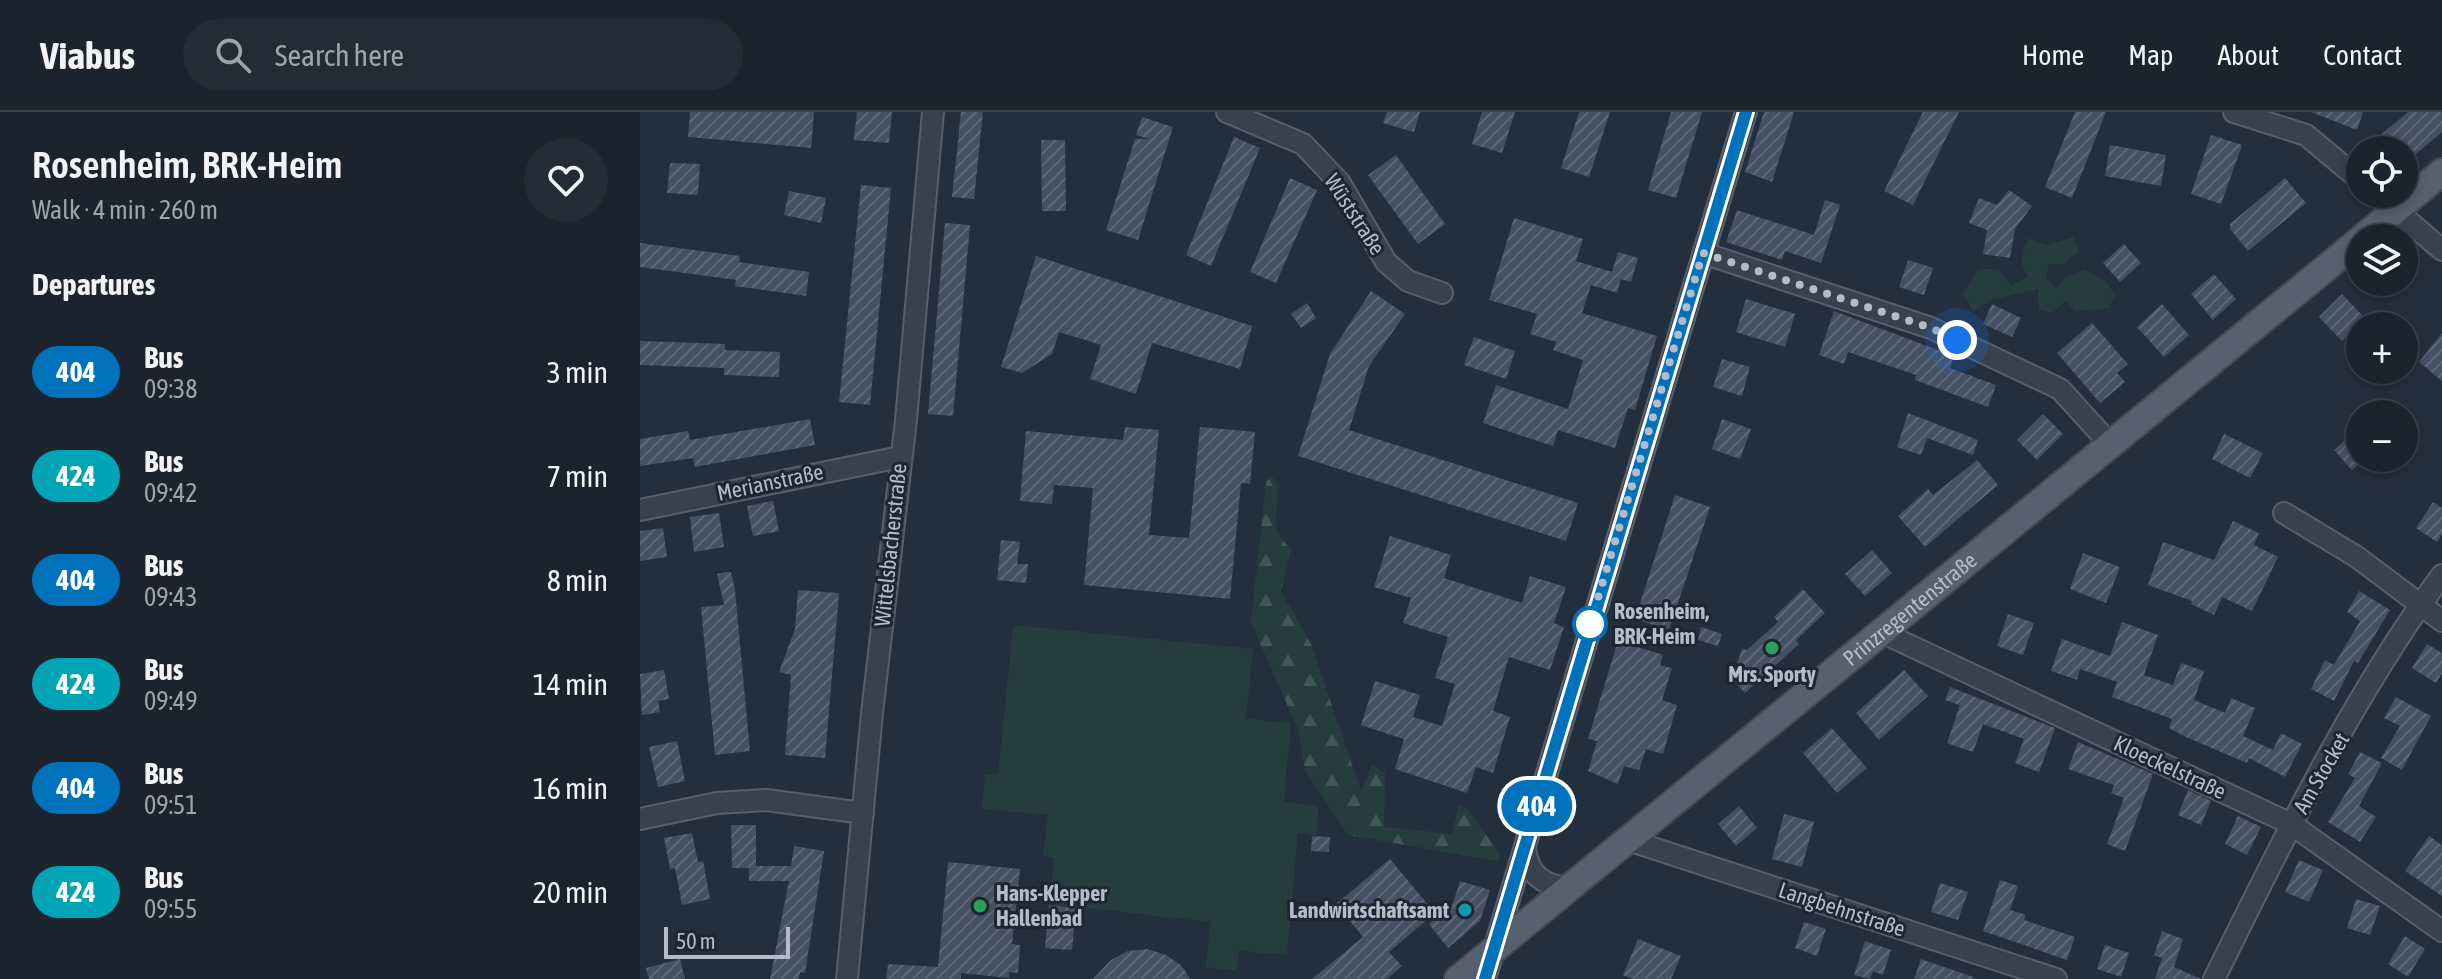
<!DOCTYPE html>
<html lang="en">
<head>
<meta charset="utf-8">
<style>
	:root { --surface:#1b232e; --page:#242b36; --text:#f1f3f6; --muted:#a0a4aa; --line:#39404a }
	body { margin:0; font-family:"Asap Condensed",sans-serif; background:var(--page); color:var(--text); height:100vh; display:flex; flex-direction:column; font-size:30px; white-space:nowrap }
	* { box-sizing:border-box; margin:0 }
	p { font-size:26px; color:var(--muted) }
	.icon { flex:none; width:44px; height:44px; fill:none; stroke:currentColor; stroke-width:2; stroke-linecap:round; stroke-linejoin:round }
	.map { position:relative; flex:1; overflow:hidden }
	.details { display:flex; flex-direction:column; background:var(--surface); width:640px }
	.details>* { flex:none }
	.badge { padding:0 16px; border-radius:26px; font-size:28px; line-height:52px }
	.fabs { position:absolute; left:1706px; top:24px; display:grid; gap:16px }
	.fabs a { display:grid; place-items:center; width:72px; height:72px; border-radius:50%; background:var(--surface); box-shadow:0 4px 12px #0003,0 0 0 2px var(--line); font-size:40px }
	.scale { position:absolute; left:24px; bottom:20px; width:126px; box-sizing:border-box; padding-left:8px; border:4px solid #b4bcc9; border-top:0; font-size:22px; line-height:28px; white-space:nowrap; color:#b4bcc9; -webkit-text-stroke:6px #1d2633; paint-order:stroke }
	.you { position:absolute; width:40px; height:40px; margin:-20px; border:6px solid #fff; border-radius:50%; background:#1a73e8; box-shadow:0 0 0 12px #1a73e833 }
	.map>.badge { position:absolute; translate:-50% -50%; box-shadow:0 0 0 4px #fff }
	h2 { padding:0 32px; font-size:30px; line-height:72px }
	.round { display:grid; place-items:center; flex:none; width:84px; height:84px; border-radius:42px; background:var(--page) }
	.overview { display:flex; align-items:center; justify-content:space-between; height:136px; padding:0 32px }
	h1 { font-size:38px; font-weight:600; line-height:60px }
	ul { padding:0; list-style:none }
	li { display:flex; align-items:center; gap:24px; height:104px; padding:0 32px }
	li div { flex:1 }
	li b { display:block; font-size:30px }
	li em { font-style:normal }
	li .badge { min-width:88px; font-weight:700; text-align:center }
	header { display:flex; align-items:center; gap:48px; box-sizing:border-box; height:112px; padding:0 40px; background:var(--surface); border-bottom:2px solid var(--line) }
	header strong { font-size:38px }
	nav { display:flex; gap:44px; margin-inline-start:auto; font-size:28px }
	.search { width:560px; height:72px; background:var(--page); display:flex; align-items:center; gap:20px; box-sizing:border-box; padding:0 28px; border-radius:44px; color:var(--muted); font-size:30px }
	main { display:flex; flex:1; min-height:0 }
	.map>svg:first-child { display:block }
</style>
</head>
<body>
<header>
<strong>Viabus</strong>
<div class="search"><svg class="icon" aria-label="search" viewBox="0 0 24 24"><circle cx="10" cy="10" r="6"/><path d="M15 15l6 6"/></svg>Search here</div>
<nav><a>Home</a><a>Map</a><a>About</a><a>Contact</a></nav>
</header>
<main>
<section class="details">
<div class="overview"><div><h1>Rosenheim, BRK-Heim</h1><p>Walk · 4 min · 260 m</p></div><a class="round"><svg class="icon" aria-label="heart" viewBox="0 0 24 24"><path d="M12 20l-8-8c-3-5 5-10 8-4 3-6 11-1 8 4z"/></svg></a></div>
<h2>Departures</h2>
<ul>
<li><span class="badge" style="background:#0072bc;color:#fff">404</span><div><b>Bus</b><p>09:38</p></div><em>3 min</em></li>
<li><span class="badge" style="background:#00a3b4;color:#fff">424</span><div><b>Bus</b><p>09:42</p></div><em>7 min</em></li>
<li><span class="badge" style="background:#0072bc;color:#fff">404</span><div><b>Bus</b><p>09:43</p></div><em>8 min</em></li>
<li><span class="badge" style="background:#00a3b4;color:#fff">424</span><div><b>Bus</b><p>09:49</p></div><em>14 min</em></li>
<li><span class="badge" style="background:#0072bc;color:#fff">404</span><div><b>Bus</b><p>09:51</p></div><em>16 min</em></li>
<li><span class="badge" style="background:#00a3b4;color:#fff">424</span><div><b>Bus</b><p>09:55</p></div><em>20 min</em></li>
</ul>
</section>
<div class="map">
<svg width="1802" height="867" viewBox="0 0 1802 867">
	<defs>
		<pattern id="forest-firs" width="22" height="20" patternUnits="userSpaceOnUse" patternTransform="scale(2)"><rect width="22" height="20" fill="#263c3f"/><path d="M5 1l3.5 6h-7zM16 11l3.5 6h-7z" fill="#435659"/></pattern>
		<pattern id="building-hatch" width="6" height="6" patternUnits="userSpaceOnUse" patternTransform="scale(2)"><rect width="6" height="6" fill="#455162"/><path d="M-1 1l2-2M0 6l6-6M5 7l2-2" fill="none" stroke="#5d6877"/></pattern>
	</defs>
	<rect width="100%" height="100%" fill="#242f3e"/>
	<g fill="#263c3f">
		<path d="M1434 125 1439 139 1424 152H1409L1406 167 1416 176 1426 165 1444 158 1465 169 1475 182 1470 196 1435 199 1426 189 1412 201 1399 198 1398 177 1350 188 1333 200 1323 181 1338 157H1358L1371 173 1387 165 1381 149 1388 126 1406 133Z"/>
		<path d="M373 513 613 537 606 606 651 611 644 690 679 694 676 723 658 721 647 843 599 839 596 859 566 855 570 810 410 792 414 746 403 744 408 703 342 697 345 662H358Z"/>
	</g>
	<path fill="url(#forest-firs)" d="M631 364 637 371 636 420 651 438 641 480 671 532 721 679 732 653 745 661 744 715 812 722 819 692 828 698 861 743 857 749 708 723 665 659 658 617 611 511 626 370Z"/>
	<g fill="url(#building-hatch)">
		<path d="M50 0H174L171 36 48 25Z"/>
		<path d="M217 0H252L249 31 214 28Z"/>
		<path d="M321 0H343L334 87 312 85Z"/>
		<path d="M747 0H780L774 20 743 11Z"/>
		<path d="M842 0H875L862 41 832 32Z"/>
		<path d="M939 0H970L949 65 921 56Z"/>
		<path d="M1031 0H1062L1036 86 1008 78Z"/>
		<path d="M1124 0H1154L1132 70 1105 60Z"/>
		<path d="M1283 0H1319L1273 93 1244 79Z"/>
		<path d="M1435 0H1466L1432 86 1405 75Z"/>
		<path d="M1671 0H1723L1717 18Z"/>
		<path d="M1768 0H1802V20L1764 52V38H1745L1736 27Z"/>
		<path d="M502 5 533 15 498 128 466 118 495 27H510L496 23Z"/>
		<path d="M1571 23 1602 33 1581 92 1551 82Z"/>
		<path d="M594 25 620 36 571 154 546 143Z"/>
		<path d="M401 28H425L426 99H402Z"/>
		<path d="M1470 33 1526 43 1521 74 1465 64Z"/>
		<path d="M756 43 805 112 778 132 728 63Z"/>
		<path d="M30 51 60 52 58 83 27 81Z"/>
		<path d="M650 66 677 78 636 171 610 160Z"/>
		<path d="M1645 66 1666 91 1608 139 1590 117V112Z"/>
		<path d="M221 73 251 76 230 293 199 290Z"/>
		<path d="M1369 78 1392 94 1375 117 1370 146 1343 142 1347 118 1329 111 1339 86 1357 93Z"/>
		<path d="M149 79 186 86 181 111 144 103Z"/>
		<path d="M1185 88 1200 93 1181 151 1145 139 1142 148 1086 130 1097 98 1174 123Z"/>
		<path d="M874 106 943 127 936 149 972 160 978 140 998 146 991 170 981 167 977 181 951 173 942 201 1017 224 995 298 988 296 975 336 918 318 913 334 843 311 856 273 928 297 943 248 913 238 916 230 890 222 897 202 849 188Z"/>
		<path d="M305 111 330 113 313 304 288 302Z"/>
		<path d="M0 131 100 144 99 150 169 160 166 184 95 174 96 168 0 155Z"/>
		<path d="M1484 132 1501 151 1480 170 1463 151Z"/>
		<path d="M396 144 612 214 600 257 512 231 496 282 450 267 461 233 419 220 412 242 382 261 361 255Z"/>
		<path d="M1268 148 1293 156 1284 183 1259 175Z"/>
		<path d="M1574 162 1596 187 1573 208 1551 182Z"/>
		<path d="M731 179 765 202 729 254 709 318 938 391 926 429 658 344 690 242Z"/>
		<path d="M1702 182 1725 206 1702 229 1679 205Z"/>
		<path d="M1106 187 1155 202 1145 235 1096 220Z"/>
		<path d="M667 191 676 206 661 216 651 202Z"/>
		<path d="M1352 192 1381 206 1372 225 1343 212Z"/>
		<path d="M1522 192 1549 223 1524 245 1497 215Z"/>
		<path d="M1194 199 1314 244 1310 256 1356 273 1348 295 1275 268 1276 263 1208 240 1204 252 1179 243Z"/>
		<path d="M1452 211 1488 252 1477 261 1485 270 1460 291 1417 241Z"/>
		<path d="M1802 221V269L1779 250Z"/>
		<path d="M834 225 875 239 866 267 824 253Z"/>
		<path d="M0 229 85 232V238L140 240 139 265 84 263V256L0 253Z"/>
		<path d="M1082 247 1110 255 1102 284 1073 275Z"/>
		<path d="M1268 301 1338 328 1333 343 1287 326 1281 343 1257 335Z"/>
		<path d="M1403 302 1423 322 1397 348 1377 328Z"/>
		<path d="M170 307 175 333 55 355 53 346 0 354V327L48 319 50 328Z"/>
		<path d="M1082 307 1111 317 1100 347 1072 337Z"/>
		<path d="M485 315 519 318 509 423 549 426 560 315 615 320 610 372 601 371 590 487 444 473 453 376 414 373 412 392 380 389 386 319 483 328Z"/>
		<path d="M1720 315V351L1712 358 1694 338Z"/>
		<path d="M1584 322 1623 341 1610 366 1572 347Z"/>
		<path d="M1337 348 1358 373 1285 435 1258 404 1288 377 1293 383Z"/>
		<path d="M1035 383 1070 395 1029 518 995 507Z"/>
		<path d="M133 389 139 419 113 424 107 394Z"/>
		<path d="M1793 390 1802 396V422L1797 430 1776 416Z"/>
		<path d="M79 401 84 435 54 440 50 405Z"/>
		<path d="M1593 409 1619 421 1614 433 1638 445 1612 499 1582 485 1574 503 1551 492 1552 489 1508 473 1523 430 1574 448Z"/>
		<path d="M23 416 27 445 0 449V419Z"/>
		<path d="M750 424 811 443 804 466 882 491 890 464 926 475 914 511 924 515 910 558 869 545 853 599 870 605 853 661 836 655 827 681 755 657 764 627 721 613 735 569 780 583 773 605 802 614 815 572 795 566 808 525 763 511 771 486 734 475Z"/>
		<path d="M361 428 380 430 377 452H388L386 471 357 468Z"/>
		<path d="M1232 438 1252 461 1225 484 1205 462Z"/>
		<path d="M1443 441 1480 455 1466 491 1430 477Z"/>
		<path d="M85 460H91L95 478 110 639 75 643 61 495 84 493 77 462Z"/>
		<path d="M1163 477 1185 501 1156 528 1159 532 1105 581 1092 567 1102 537 1107 538 1138 510 1134 505Z"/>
		<path d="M158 478 199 481 185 646 145 643 151 563 139 560 155 517Z"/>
		<path d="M1719 479 1750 498 1718 551 1714 549 1694 589 1671 577 1685 548 1694 553 1720 509 1707 500Z"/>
		<path d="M1368 502 1394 511 1383 543 1357 534Z"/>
		<path d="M1482 510 1518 523 1504 563 1533 573 1541 551 1564 559 1554 588 1585 601 1591 586 1615 596 1603 624 1633 638 1641 621 1662 632 1645 665 1609 646 1607 651 1546 625 1529 616 1532 607 1472 585 1477 570 1440 557 1437 568 1411 559 1422 527 1470 544Z"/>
		<path d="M1061 515 1082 522 1078 534 1058 528Z"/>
		<path d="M978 529 1023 543 1020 553 1032 556 1022 588 1037 593 1023 642 1006 637 999 658 984 654 978 672 948 659 957 629 948 627Z"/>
		<path d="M1787 532 1802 541V561L1796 571 1772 556Z"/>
		<path d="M24 558 29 587 18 589 20 600 2 603 0 562Z"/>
		<path d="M1264 558 1288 584 1239 628 1216 601Z"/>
		<path d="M1310 575 1415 616 1399 660 1375 651 1384 627 1343 612 1333 640 1307 631 1320 593 1305 588Z"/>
		<path d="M1756 585 1791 604 1762 658 1741 646 1760 614 1744 606Z"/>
		<path d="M1192 616 1227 656 1197 681 1163 641Z"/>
		<path d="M37 629 45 669 18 675 9 635Z"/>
		<path d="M1438 630 1513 662 1485 739 1467 732 1484 686 1471 681 1474 673 1428 657Z"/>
		<path d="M1720 640 1742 651 1719 694 1736 705 1720 730 1688 710 1715 666 1708 662Z"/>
		<path d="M1548 678 1571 689 1561 713 1538 703Z"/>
		<path d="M1099 694 1117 716 1096 734 1078 712Z"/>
		<path d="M1144 702 1174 710 1162 755 1132 747Z"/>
		<path d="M1598 704 1621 715 1607 743 1585 732Z"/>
		<path d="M91 713H116V754H151L154 734 184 739 165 861 160 860 159 867H130L149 769H109V756H92Z"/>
		<path d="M52 721 58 750 63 749 70 787 42 793 35 756 30 757 24 726Z"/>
		<path d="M672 724 690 725 689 740 671 739Z"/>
		<path d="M1789 724 1802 733V784L1765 759Z"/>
		<path d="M750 747 795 801 749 840 762 854 747 867H672L723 825 696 792Z"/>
		<path d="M1659 748 1683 758 1669 790 1645 780Z"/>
		<path d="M308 750 380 757 372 832 380 833 378 861 369 860V866L321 861V867H246L248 852 298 855Z"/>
		<path d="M1360 768 1378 774 1370 798 1386 803 1384 808 1435 825 1427 848 1343 819Z"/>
		<path d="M820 769 850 778 840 809 808 836 789 812 813 791Z"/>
		<path d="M1300 771 1328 780 1318 808 1291 800Z"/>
		<path d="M1716 787 1740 794 1730 823 1707 816Z"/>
		<path d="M409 793 436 796 432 838 405 836Z"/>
		<path d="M1164 810 1186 817 1177 844 1155 836Z"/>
		<path d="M1522 819 1543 827 1534 855 1561 867H1515L1522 846 1514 843Z"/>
		<path d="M1765 824 1785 837 1768 865 1748 852Z"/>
		<path d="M998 827 1041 844 1031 867H992L983 863Z"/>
		<path d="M1225 829 1251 838 1243 863 1233 859 1230 867 1214 863Z"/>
		<path d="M1465 833 1489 841 1481 865 1457 857Z"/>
		<path d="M507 837 526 843 542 854 550 867H453L471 848 488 839Z"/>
		<path d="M40 847 45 867H9L6 856Z"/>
		<path d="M1281 847 1333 865V867H1274Z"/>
	</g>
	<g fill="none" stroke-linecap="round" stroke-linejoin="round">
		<defs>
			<g id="minor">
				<path d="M587 0 663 32 700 71 746 150 768 169 802 181"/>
				<path d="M1594 0 1666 23 1720 68"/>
				<path d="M1737 82 1802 138"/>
				<path d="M1063 141 1291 216 1420 277 1470 332"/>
				<path d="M0 398 260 345"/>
				<path d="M1644 401 1717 445 1802 509"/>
				<path d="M1241 520 1651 712 1802 819"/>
				<path d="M0 707 77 691 126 688 223 701"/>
				<path d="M988 728 1416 867"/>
				<path d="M885 736C887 762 905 776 931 775"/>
				<path d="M207 867 232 601 266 308 293 0"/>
				<path d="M845 867 1106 0"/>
				<path d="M1574 867C1642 730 1711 586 1802 463"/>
			</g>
			<g id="major">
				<path d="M1722 126 1802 60"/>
				<path id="s1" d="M818 867 1720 128"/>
			</g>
		</defs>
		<use href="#minor" stroke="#565f6c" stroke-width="24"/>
		<use href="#major" stroke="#414a57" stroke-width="30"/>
		<use href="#minor" stroke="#38414e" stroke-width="20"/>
		<use href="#major" stroke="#56606e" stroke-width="26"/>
	</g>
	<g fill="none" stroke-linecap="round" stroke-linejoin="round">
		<defs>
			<path id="line" d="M845 867 1106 0"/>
		</defs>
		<use href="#line" stroke="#fff" stroke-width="18"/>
		<use href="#line" stroke="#0072bc" stroke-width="12"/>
		<path stroke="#b4bcc9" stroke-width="8" stroke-dasharray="0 14.4" d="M950 512 1063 141 1291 216 1317 228"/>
	</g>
	<circle fill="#fff" stroke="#0072bc" stroke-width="4" cx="950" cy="512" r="16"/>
	<g fill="#2e9e5b" stroke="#1d2633" stroke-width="3">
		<circle cx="1132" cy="536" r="8"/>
		<circle cx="340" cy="794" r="8"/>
	</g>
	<circle fill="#0f9aa8" stroke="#1d2633" stroke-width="3" cx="825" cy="798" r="8"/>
	<g text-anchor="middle" stroke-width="6" stroke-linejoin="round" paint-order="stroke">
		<g font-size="22" fill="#b4bcc9" stroke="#1d2633">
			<text transform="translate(715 102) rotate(57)" y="8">Wüststraße</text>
			<text transform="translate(130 370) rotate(-12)" y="8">Merianstraße</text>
			<text transform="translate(250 433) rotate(-84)" y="8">Wittelsbacherstraße</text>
			<text dy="8" stroke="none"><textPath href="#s1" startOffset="584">Prinzregentenstraße</textPath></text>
			<text transform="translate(1530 655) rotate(25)" y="8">Kloeckelstraße</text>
			<text transform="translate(1681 661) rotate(-60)" y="8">Am Stocket</text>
			<text transform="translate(1202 797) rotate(18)" y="8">Langbehnstraße</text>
		</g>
		<g font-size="22" font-weight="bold" fill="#b4bcc9" stroke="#1d2633" text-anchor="start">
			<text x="974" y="507">Rosenheim,<tspan x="974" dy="25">BRK-Heim</tspan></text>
		</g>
		<g font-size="22" font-weight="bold" fill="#b4bcc9" stroke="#1d2633">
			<text x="1132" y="570">Mrs. Sporty</text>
			<text x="356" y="789" text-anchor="start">Hans-Klepper<tspan x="356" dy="25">Hallenbad</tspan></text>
			<text x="809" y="806" text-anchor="end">Landwirtschaftsamt</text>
		</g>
	</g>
</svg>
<div class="fabs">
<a><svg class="icon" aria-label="locate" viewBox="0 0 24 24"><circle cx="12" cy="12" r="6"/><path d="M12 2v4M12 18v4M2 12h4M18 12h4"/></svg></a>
<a><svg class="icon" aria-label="layers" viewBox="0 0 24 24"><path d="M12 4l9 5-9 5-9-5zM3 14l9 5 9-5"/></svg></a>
<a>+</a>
<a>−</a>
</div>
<div class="scale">50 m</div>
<div class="you" style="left:1317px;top:228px"></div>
<b class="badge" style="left:897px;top:694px;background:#0072bc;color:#fff">404</b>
</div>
</main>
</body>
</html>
